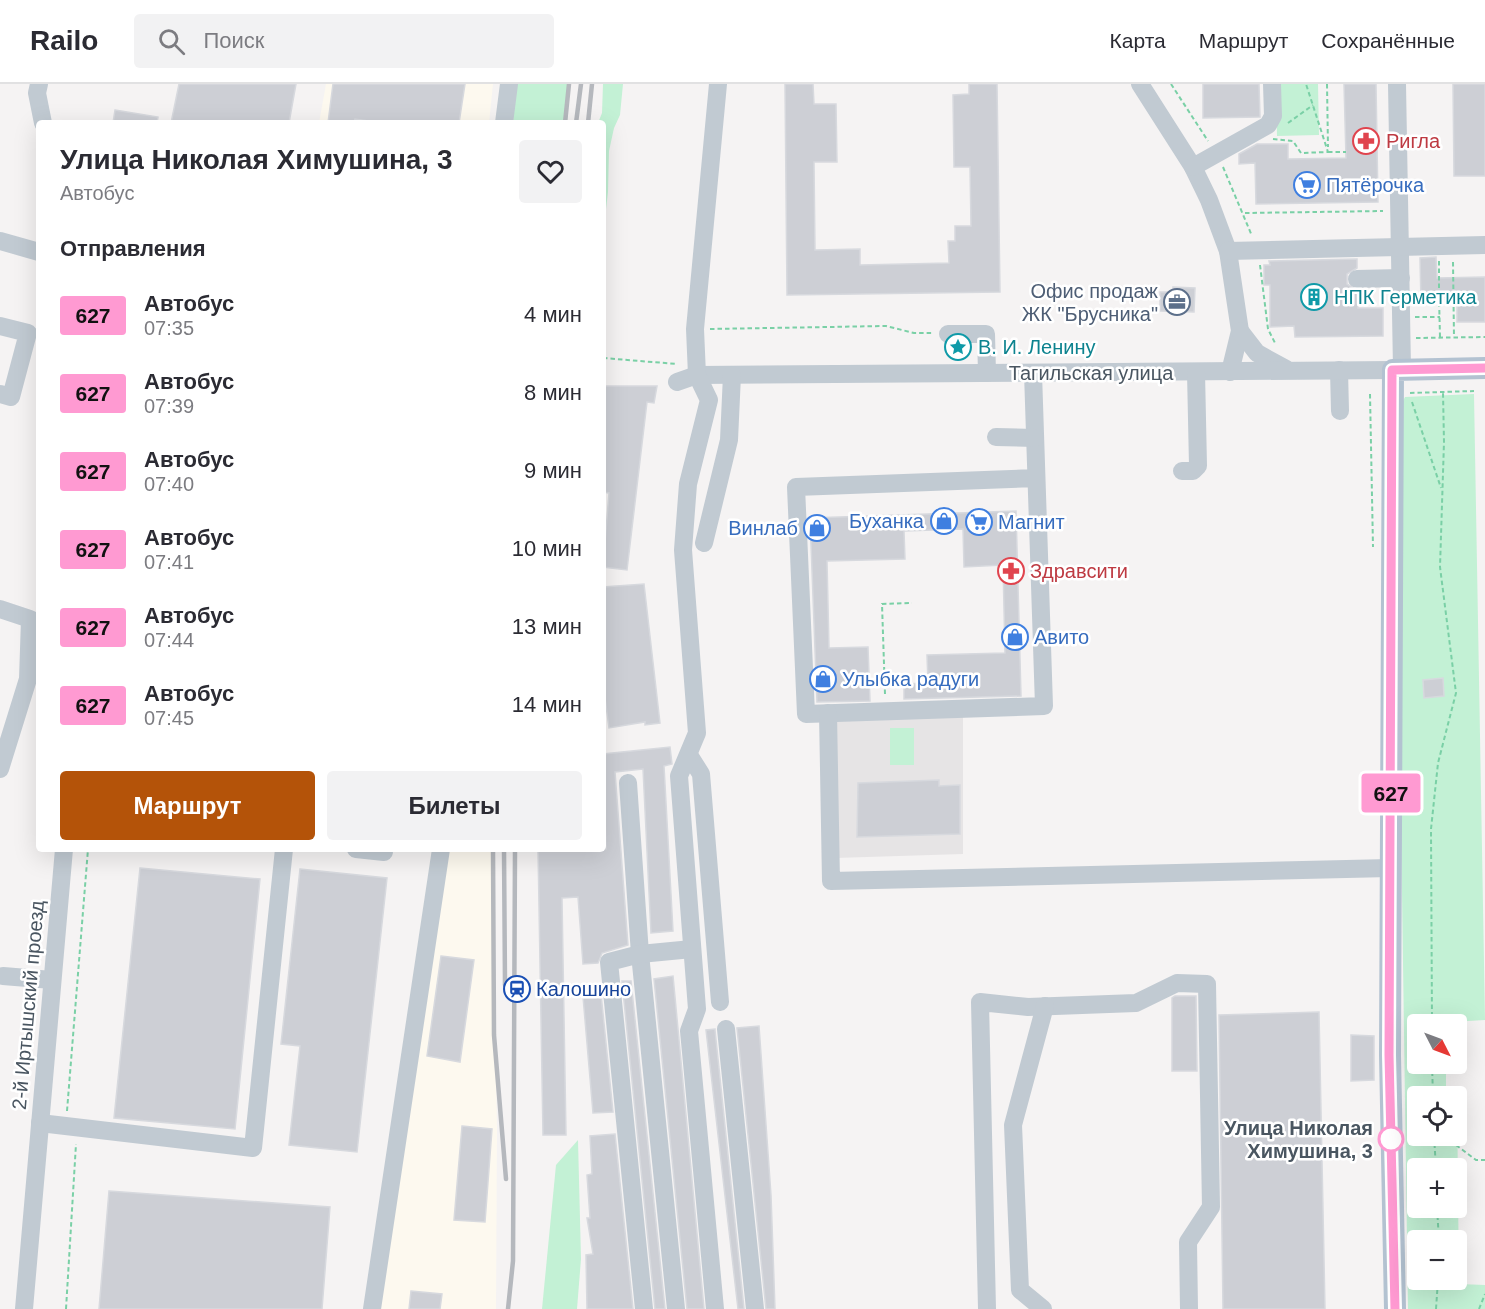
<!DOCTYPE html>
<html lang="ru">
<head>
<meta charset="utf-8">
<style>
	:root { --surface:#fff; --page:#f2f2f3; --text:#2b2b33; --muted:#7c7c81; --line:#e1e1e2; --accent:#b45309 }
	body { margin:0; font-family:Helvetica,sans-serif; background:var(--page); color:var(--text); height:100vh; display:flex; flex-direction:column; font-size:22px; white-space:nowrap }
	* { box-sizing:border-box; margin:0 }
	p { font-size:20px; color:var(--muted) }
	.icon { flex:none; width:33px; height:33px; fill:none; stroke:currentColor; stroke-width:2; stroke-linecap:round; stroke-linejoin:round }
	.map { position:relative; flex:1; overflow:hidden }
	.side { position:absolute; left:36px; top:36px; width:570px; height:732px; display:flex; flex-direction:column; background:var(--surface); border-radius:6px; box-shadow:0 6px 24px #0002 }
	.side>* { flex:none }
	.badge { padding:0 12px; border-radius:4px; font-size:21px; line-height:39px }
	.needle { width:39px; rotate:132deg }
	.fabs { position:absolute; left:1407px; top:930px; display:grid; gap:12px }
	.fabs a { display:grid; place-items:center; width:60px; height:60px; border-radius:6px; background:var(--surface); box-shadow:0 6px 24px #0002; font-size:30px }
	.map>.badge { position:absolute; translate:-50% -50%; box-shadow:0 0 0 3px #fff }
	h2 { padding:0 24px; font-size:22px; line-height:54px }
	.round { display:grid; place-items:center; flex:none; width:63px; height:63px; border-radius:6px; background:var(--page) }
	.summary { display:flex; align-items:center; justify-content:space-between; height:102px; padding:0 24px }
	h1 { font-size:28px; font-weight:700; line-height:45px }
	.cta { display:flex; gap:12px; margin-top:auto; padding:12px 24px }
	.cta a { flex:1; height:69px; border-radius:6px; background:var(--accent); color:#fff; font-size:24px; font-weight:700; line-height:69px; text-align:center }
	.cta a+a { background:var(--page); color:var(--text) }
	ul { padding:0; list-style:none }
	li { display:flex; align-items:center; gap:18px; height:78px; padding:0 24px }
	li div { flex:1 }
	li b { display:block; font-size:22px }
	li em { font-style:normal }
	li .badge { min-width:66px; font-weight:700; text-align:center }
	header { display:flex; align-items:center; gap:36px; box-sizing:border-box; height:84px; padding:0 30px; background:var(--surface); border-bottom:2px solid var(--line) }
	header strong { font-size:28px }
	nav { display:flex; gap:33px; margin-inline-start:auto; font-size:21px }
	.search { width:420px; height:54px; background:var(--page); display:flex; align-items:center; gap:15px; box-sizing:border-box; padding:0 21px; border-radius:6px; color:var(--muted); font-size:22px }
	.map>svg:first-child { display:block }
</style>
</head>
<body>
<header>
<strong>Railo</strong>
<div class="search"><svg class="icon" aria-label="search" viewBox="0 0 24 24"><circle cx="10" cy="10" r="6"/><path d="M15 15l6 6"/></svg>Поиск</div>
<nav><a>Карта</a><a>Маршрут</a><a>Сохранённые</a></nav>
</header>
<div class="map">
<svg width="1485" height="1225" viewBox="0 0 1485 1225">
	<rect width="100%" height="100%" fill="#f5f3f3"/>
	<g fill="#fdf9ef">
		<path d="M326 0H493L489 39H319Z"/>
		<path d="M432 765H491L497 1045 496 1225H364Z"/>
	</g>
	<path fill="#e6e4e5" d="M963 629V770L835 774 832 637Z"/>
	<g fill="#c3f1d5" fill-rule="evenodd">
		<path d="M514 0H570L567 39H513Z"/>
		<path d="M603 0H623L620 31 614 44 609 67 608 108 603 151V39H598L602 29Z"/>
		<path d="M1276 0H1318L1319 51 1277 52Z"/>
		<path d="M1474 310 1485 936 1418 940V980H1446V1010L1457 1009 1459 1200 1485 1201V1225H1408L1397 463 1403 317 1405 313ZM1418 1012H1456V1052H1418ZM1418 1084H1456V1124H1418ZM1418 1156H1456V1196H1418Z"/>
		<rect x="890" y="644" width="24" height="37"/>
		<path d="M578 1056 581 1175 577 1225H542L556 1081Z"/>
	</g>
	<g fill="#cdcfd5" stroke="#d7d9de" stroke-width="1.5">
		<path d="M179 0H296L289 39H171Z"/>
		<path d="M333 0H465L459 39H383L355 35 354 39H328Z"/>
		<path d="M785 0H813L814 20H836L837 78H814L815 166 860 165V181L949 179 948 157H955V142H971L970 83H954L953 11 969 10V0H997L1000 208 787 211Z"/>
		<path d="M1203 0H1259L1260 33 1203 34Z"/>
		<path d="M1344 0H1376L1378 118 1256 120 1255 79 1239 80V70L1257 60H1288V75L1346 74Z"/>
		<path d="M1453 0H1485V92H1454Z"/>
		<path d="M115 26 158 33 157 39H113Z"/>
		<path d="M1436 173 1437 194 1485 193V238H1457V217L1421 218 1420 174Z"/>
		<path d="M1357 175V184L1347 190V200L1357 206 1358 224H1383V252L1295 253 1294 242 1270 243V201H1264V181H1270L1269 177Z"/>
		<path d="M1173 203 1195 204 1194 228 1160 227V208H1173Z"/>
		<path d="M603 302H657L654 319 647 318 627 486 603 483 609 409 603 408Z"/>
		<path d="M1016 427 1021 612 904 615V600L928 599 927 571 1005 569 1003 481 964 483 963 445 904 447 905 475 827 477 829 564 868 563 870 617 817 618 810 434Z"/>
		<path d="M644 500 660 639 645 641V638L609 644 603 599V503Z"/>
		<path d="M1443 594 1444 612 1424 614 1423 596Z"/>
		<path d="M670 663 672 680 664 682 673 847 651 849 643 685 615 688 628 861 602 869 598 879 583 880 578 813 562 814 566 1051H543L538 765H606L603 670Z"/>
		<path d="M939 696V702L960 701V750L857 753 858 699Z"/>
		<path d="M140 784 260 795 235 1045 114 1034Z"/>
		<path d="M300 785 387 794 357 1068 289 1061 300 962 281 960Z"/>
		<path d="M441 872 474 876 460 978 427 972Z"/>
		<path d="M673 892 678 945 704 1225H687L654 895Z"/>
		<path d="M622 897H631L665 1225H655Z"/>
		<path d="M600 900 613 1028 593 1029 582 901Z"/>
		<path d="M1175 912H1196L1197 987H1172V914Z"/>
		<path d="M1319 928 1325 1225H1223L1219 931Z"/>
		<path d="M759 942 771 1111 775 1225H766L737 944Z"/>
		<path d="M715 945V946L744 1225H738L706 946Z"/>
		<path d="M1351 951 1374 952V996L1351 997Z"/>
		<path d="M462 1042 492 1045 485 1138 454 1136Z"/>
		<path d="M615 1050 633 1225H587L586 1171 593 1170 587 1134H590L587 1091 592 1090 590 1052Z"/>
		<path d="M109 1107 330 1123 322 1225H99Z"/>
		<path d="M411 1207 442 1210 440 1225H409Z"/>
	</g>
	<g fill="none" stroke-linecap="round" stroke-linejoin="round">
		<g stroke="#7ad0a6" stroke-width="2" stroke-dasharray="4.5 3" stroke-linecap="butt">
			<path d="M1171 0 1208 57"/>
			<path d="M1327 0 1328 63"/>
			<path d="M1288 39 1313 21"/>
			<path d="M1273 55 1293 57 1301 69 1328 68 1306 0"/>
			<path d="M1328 68H1346"/>
			<path d="M1223 83 1252 152"/>
			<path d="M1245 129 1383 127"/>
			<path d="M1439 177V213"/>
			<path d="M1453 178 1454 253"/>
			<path d="M1260 181 1268 245 1275 259"/>
			<path d="M1415 233H1440"/>
			<path d="M710 245 886 242 914 249H932"/>
			<path d="M1440 253 1439 213H1454"/>
			<path d="M1416 254 1485 253"/>
			<path d="M603 274 677 280"/>
			<path d="M1410 309 1474 307"/>
			<path d="M1370 310 1373 463"/>
			<path d="M1412 318 1441 404"/>
			<path d="M885 610 882 520 912 519"/>
			<path d="M1432 940 1431 745 1438 679 1456 609 1440 483 1444 358 1443 308"/>
			<path d="M1432 980 1433 1012"/>
			<path d="M67 1027 88 765"/>
			<path d="M1434 1052 1436 1084"/>
			<path d="M1444 1052 1476 1076H1485"/>
			<path d="M1437 1124 1439 1156"/>
			<path d="M66 1225 76 1060"/>
			<path d="M1436 1225 1438 1196"/>
			<path d="M1479 1225 1485 1210"/>
		</g>
		<g stroke="#c1cad2" stroke-width="18">
			<path d="M39 0 37 9 43 39"/>
			<path d="M1140 0 1193 83 1209 116 1228 167 1240 247 1230 288"/>
			<path d="M1397 0 1402 285"/>
			<path d="M504 39 509 0"/>
			<path d="M1193 83 1268 41 1273 32 1272 0"/>
			<path d="M0 157 39 168"/>
			<path d="M1228 167 1485 161"/>
			<path d="M1357 195 1401 194"/>
			<path d="M0 242 28 249 11 313 0 310"/>
			<path d="M1240 247 1257 269 1286 285"/>
			<path d="M948 250H986L987 289"/>
			<path d="M1339 286 1340 327"/>
			<path d="M1033 289 1044 622 806 630 796 403 1036 394"/>
			<path d="M677 298 697 291 1393 286"/>
			<path d="M996 353 1035 354"/>
			<path d="M1182 387H1193L1198 382 1196 288"/>
			<path d="M704 459 729 356 732 291"/>
			<path d="M0 525 30 535 28 595 0 685"/>
			<path d="M828 629 831 797 1390 784"/>
			<path d="M689 671 701 690 720 918"/>
			<path d="M628 699 640 870 676 1225"/>
			<path d="M356 765 384 768"/>
			<path d="M3 892 52 896"/>
			<path d="M726 945 755 1225"/>
			<path d="M40 1039 253 1064 284 765"/>
			<path d="M24 1225 64 765"/>
			<path d="M372 1225 441 765"/>
			<path d="M644 1225 609 878 640 870 692 865"/>
			<path d="M715 1225 689 947 697 925 679 692 697 649 683 466 688 400 709 316 697 291 695 245 718 0"/>
			<path d="M987 1225 980 918 1028 923 1136 919 1177 899 1207 900 1211 1123 1188 1158 1189 1225"/>
			<path d="M1043 1225 1020 1206 1013 1041 1045 922"/>
		</g>
		<path stroke="#b3c2d1" stroke-width="22" d="M1395 1225 1390 971 1393 286 1485 284"/>
		<g stroke="#b5b8bd" stroke-width="4.5">
			<path d="M565 39 569 0"/>
			<path d="M576 39 581 0"/>
			<path d="M588 39 592 0"/>
			<path d="M493 765 494 951 506 1095"/>
			<path d="M504 765 505 901"/>
			<path d="M508 1225 513 1177 515 765"/>
		</g>
	</g>
	<g fill="none" stroke-linecap="round" stroke-linejoin="round">
		<defs>
			<path id="line" d="M1395 1225 1389 971 1392 286 1485 284"/>
		</defs>
		<use href="#line" stroke="#fff" stroke-width="14"/>
		<use href="#line" stroke="#ff9ad2" stroke-width="9"/>
	</g>
	<defs>
		<symbol id="pharmacy-ring" viewBox="-11 -11 22 22"><circle r="9.5" fill="#fff" stroke="#e0444e" stroke-width="1.5"/><path d="M-2-6h4v4h4v4h-4v4h-4v-4h-4v-4h4Z" fill="#e0444e"/></symbol>
		<symbol id="supermarket-ring" viewBox="-11 -11 22 22"><circle r="9.5" fill="#fff" stroke="#3f7fe0" stroke-width="1.5"/><path d="M-6-5.5h2.5l.6 2H6L4.5 2H-2.5L-4.4-4H-6ZM-1.5 3.2a1.3 1.3 0 1 0 .1 0ZM3 3.2a1.3 1.3 0 1 0 .1 0Z" fill="#3f7fe0"/></symbol>
		<symbol id="building-ring" viewBox="-11 -11 22 22"><circle r="9.5" fill="#fff" stroke="#0f9aa8" stroke-width="1.5"/><path d="M-4-6H4V6H1V3H-1V6H-4ZM-2.5-4.3h1.7v1.8h-1.7ZM.8-4.3h1.7v1.8H.8ZM-2.5-1h1.7V.8h-1.7ZM.8-1h1.7V.8H.8Z" fill="#0f9aa8"/></symbol>
		<symbol id="office-ring" viewBox="-11 -11 22 22"><circle r="9.5" fill="#fff" stroke="#5c6f8a" stroke-width="1.5"/><path d="M-6-3h4V-5.5h4V-3h4V5H-6ZM-1-4.5V-3h2v-1.5ZM-6 0V1H6V0Z" fill="#5c6f8a"/></symbol>
		<symbol id="sight-ring" viewBox="-11 -11 22 22"><circle r="9.5" fill="#fff" stroke="#0f9aa8" stroke-width="1.5"/><path d="M0-6L1.8-2.2L6-1.7L2.9 1.2L3.7 5.4L0 3.3L-3.7 5.4L-2.9 1.2L-6-1.7L-1.8-2.2Z" fill="#0f9aa8"/></symbol>
		<symbol id="shop-ring" viewBox="-11 -11 22 22"><circle r="9.5" fill="#fff" stroke="#3f7fe0" stroke-width="1.5"/><path d="M-5-2.5h2.3a2.7 3.5 0 0 1 5.4 0H5L5.5 6h-11ZM-1.5-2.5h3a1.5 2.3 0 0 0-3 0Z" fill="#3f7fe0"/></symbol>
		<symbol id="station-ring" viewBox="-11 -11 22 22"><circle r="9.5" fill="#fff" stroke="#1a4fb4" stroke-width="1.5"/><path d="M-3-6H3Q5-6 5-4V2Q5 4 3 4L4.5 6H3L1.5 4h-3L-3 6H-4.5L-3 4Q-5 4-5 2V-4Q-5-6-3-6ZM-3.5-4v3h7v-3ZM-3.5 1v1.5H-2V1ZM2 1v1.5H3.5V1Z" fill="#1a4fb4"/></symbol>
	</defs>
	<g fill-rule="evenodd">
		<use href="#pharmacy-ring" x="1351" y="42" width="30" height="30"/>
		<use href="#supermarket-ring" x="1292" y="86" width="30" height="30"/>
		<use href="#building-ring" x="1299" y="198" width="30" height="30"/>
		<use href="#office-ring" x="1162" y="203" width="30" height="30"/>
		<use href="#sight-ring" x="943" y="248" width="30" height="30"/>
		<use href="#shop-ring" x="929" y="422" width="30" height="30"/>
		<use href="#supermarket-ring" x="964" y="423" width="30" height="30"/>
		<use href="#shop-ring" x="802" y="429" width="30" height="30"/>
		<use href="#pharmacy-ring" x="996" y="472" width="30" height="30"/>
		<use href="#shop-ring" x="1000" y="538" width="30" height="30"/>
		<use href="#shop-ring" x="808" y="580" width="30" height="30"/>
		<use href="#station-ring" x="502" y="890" width="30" height="30"/>
	</g>
	<circle fill="#fff" stroke="#ff9ad2" stroke-width="3" cx="1391" cy="1055" r="12"/>
	<g text-anchor="middle" stroke-width="5" stroke-linejoin="round" paint-order="stroke">
		<g font-size="20" fill="#be3a42" stroke="#fff" text-anchor="start">
			<text x="1386" y="64">Ригла</text>
			<text x="1030" y="494">Здравсити</text>
		</g>
		<g font-size="20" fill="#366cbe" stroke="#fff" text-anchor="start">
			<text x="1326" y="108">Пятёрочка</text>
			<text x="924" y="444" text-anchor="end">Буханка</text>
			<text x="998" y="445">Магнит</text>
			<text x="798" y="451" text-anchor="end">Винлаб</text>
			<text x="1034" y="560">Авито</text>
			<text x="842" y="602">Улыбка радуги</text>
		</g>
		<g font-size="20" fill="#4e5e75" stroke="#fff" text-anchor="end">
			<text x="1158" y="214">Офис продаж<tspan x="1158" dy="23">ЖК "Брусника"</tspan></text>
		</g>
		<g font-size="20" fill="#0d838f" stroke="#fff" text-anchor="start">
			<text x="1334" y="220">НПК Герметика</text>
			<text x="978" y="270">В. И. Ленину</text>
		</g>
		<g font-size="20" fill="#4a5661" stroke="#fff">
			<text x="1091" y="296">Тагильская улица</text>
			<text transform="translate(28 921) rotate(-85)" y="7">2-й Иртышский проезд</text>
		</g>
		<g font-size="20" fill="#164399" stroke="#fff" text-anchor="start">
			<text x="536" y="912">Калошино</text>
		</g>
		<g font-size="20" font-weight="bold" fill="#4a5661" stroke="#fff" text-anchor="end">
			<text x="1373" y="1051">Улица Николая<tspan x="1373" dy="23">Химушина, 3</tspan></text>
		</g>
	</g>
</svg>
<div class="fabs">
<a><svg class="needle" viewBox="-14 -14 28 28"><path d="M0-13l5 13h-10z" fill="#e53935"/><path d="M0 13l5-13h-10z" fill="#7c7c81"/></svg></a>
<a><svg class="icon" aria-label="locate" viewBox="0 0 24 24"><circle cx="12" cy="12" r="6"/><path d="M12 2v4M12 18v4M2 12h4M18 12h4"/></svg></a>
<a>+</a>
<a>−</a>
</div>
<b class="badge" style="left:1391px;top:709px;background:#ff9ad2;color:#111">627</b>
<section class="side">
<div class="summary"><div><h1>Улица Николая Химушина, 3</h1><p>Автобус</p></div><a class="round"><svg class="icon" aria-label="heart" viewBox="0 0 24 24"><path d="M12 20l-8-8c-3-5 5-10 8-4 3-6 11-1 8 4z"/></svg></a></div>
<h2>Отправления</h2>
<ul>
<li><span class="badge" style="background:#ff9ad2;color:#111">627</span><div><b>Автобус</b><p>07:35</p></div><em>4 мин</em></li>
<li><span class="badge" style="background:#ff9ad2;color:#111">627</span><div><b>Автобус</b><p>07:39</p></div><em>8 мин</em></li>
<li><span class="badge" style="background:#ff9ad2;color:#111">627</span><div><b>Автобус</b><p>07:40</p></div><em>9 мин</em></li>
<li><span class="badge" style="background:#ff9ad2;color:#111">627</span><div><b>Автобус</b><p>07:41</p></div><em>10 мин</em></li>
<li><span class="badge" style="background:#ff9ad2;color:#111">627</span><div><b>Автобус</b><p>07:44</p></div><em>13 мин</em></li>
<li><span class="badge" style="background:#ff9ad2;color:#111">627</span><div><b>Автобус</b><p>07:45</p></div><em>14 мин</em></li>
</ul>
<div class="cta"><a>Маршрут</a><a>Билеты</a></div>
</section>
</div>
</body>
</html>
